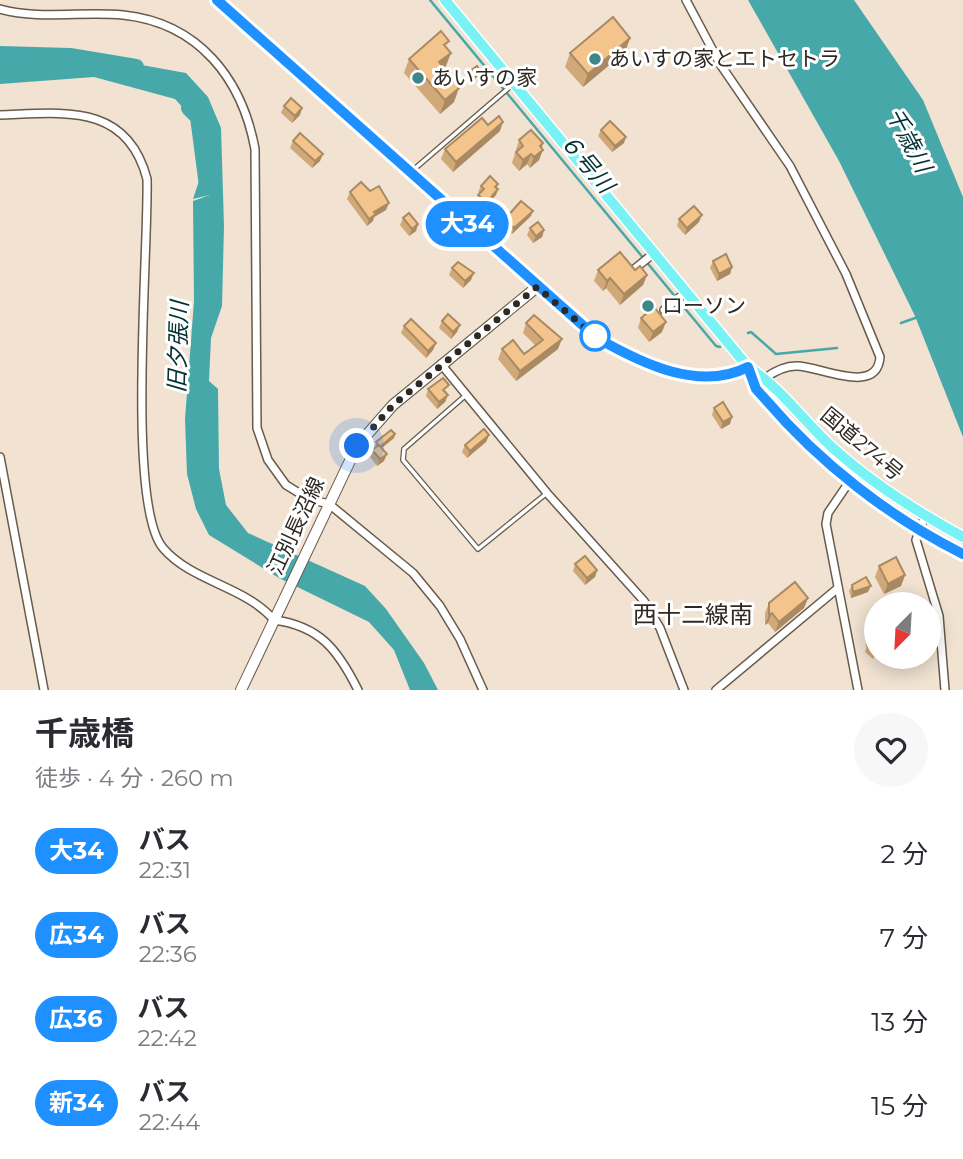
<!DOCTYPE html>
<html lang="ja">
<head>
<meta charset="utf-8">
<style>
	:root { --surface:#fff; --page:#f7f7f7; --text:#2b2b33; --muted:#7c7c81 }
	body { margin:0; font-family:Montserrat,"Noto Sans JP",sans-serif; background:var(--page); color:var(--text); height:100vh; display:flex; flex-direction:column; font-size:26px; white-space:nowrap }
	* { box-sizing:border-box; margin:0 }
	p { font-size:23px; color:var(--muted) }
	.icon { flex:none; width:38px; height:38px; fill:none; stroke:currentColor; stroke-width:2; stroke-linecap:round; stroke-linejoin:round }
	.map { position:relative; height:690px; overflow:hidden }
	.panel { display:flex; flex-direction:column; background:var(--surface); flex:1 }
	.panel>* { flex:none }
	.badge { padding:0 14px; border-radius:23px; font-size:24px; line-height:46px }
	.needle { width:46px; rotate:204deg }
	.tools { position:absolute; left:864px; top:592px; display:grid; gap:14px }
	.tools a { display:grid; place-items:center; width:77px; height:77px; border-radius:50%; background:var(--surface); box-shadow:0 4px 18px #0003; font-size:35px }
	.you { position:absolute; width:35px; height:35px; margin:-18px; border:5px solid #fff; border-radius:50%; background:#1a73e8; box-shadow:0 0 0 10px #1a73e833 }
	.map>.badge { position:absolute; translate:-50% -50%; box-shadow:0 0 0 4px #fff }
	.round { display:grid; place-items:center; flex:none; width:74px; height:74px; border-radius:37px; background:var(--page) }
	.headline { display:flex; align-items:center; justify-content:space-between; height:119px; padding:0 35px }
	h1 { font-size:33px; font-weight:700; line-height:52px }
	ul { padding:0; list-style:none }
	li { display:flex; align-items:center; gap:21px; height:84px; padding:0 35px }
	li div { flex:1 }
	li b { display:block; font-size:26px }
	li em { font-style:normal }
	li .badge { min-width:77px; font-weight:700; text-align:center }
	.map>svg:first-child { display:block }
</style>
</head>
<body>
<div class="map">
<svg width="963" height="690" viewBox="0 0 963 690">
	<rect width="100%" height="100%" fill="#f1e2d1"/>
	<g fill="#47a8aa">
		<path d="M748 0H854L923 100 963 197V437L915 316 839 161Z"/>
		<path d="M0 52 38 60 136 64 186 73 208 97 221 128 224 226 222 306 211 338 209 381 218 389 219 469 226 505 248 533 365 586 386 609 424 663 438 690H410L394 650 369 622 279 578 209 535 196 509 187 474 185 419 194 301 193 201 210 195 193 199 208 154 205 132 175 99 94 77 0 84Z"/>
	</g>
	<g fill="none" stroke-linecap="round" stroke-linejoin="round">
		<g stroke="#47a8aa" stroke-width="2.5">
			<path d="M430 0 716 346 720 347"/>
			<path d="M901 323 918 317"/>
			<path d="M748 333 751 332 776 354 837 348"/>
		</g>
		<g stroke="#47a8aa" stroke-width="16">
			<path d="M0 54 70 56 136 67"/>
			<path d="M189 108 198 117 207 186"/>
		</g>
		<defs>
			<g id="service">
				<path d="M412 171 512 85"/>
				<path d="M466 395 404 449 403 460 478 549 547 493"/>
			</g>
			<g id="minor">
				<path d="M686 0 720 64 790 166 846 274 880 357C877 397 818 365 796 366 785 366 775 371 765 378"/>
				<path d="M0 9C40 20 82 11 123 15 199 23 242 79 255 149L257 428 268 460 286 485 309 499 329 504 413 573 440 606 460 639 483 690"/>
				<path d="M0 115C62 113 127 102 147 179 149 248 126 504 163 548 192 582 245 586 274 620 320 626 338 650 358 690"/>
				<path d="M632 271 654 253"/>
				<path d="M664 310 686 292"/>
				<path d="M441 364 547 493 644 601 660 628 684 690"/>
				<path d="M0 457 44 690"/>
				<path d="M925 516 916 540 939 616 945 690"/>
				<path d="M716 690 838 588"/>
				<path d="M858 690 826 524 828 513 858 469"/>
			</g>
			<path id="secondary" d="M241 690 357 446 393 405 537 287"/>
			<path id="primary" d="M217 0 598 338C641 363 699 391 748 367"/>
			<g id="trunk">
				<path d="M445 0 748 367C781 388 805 423 834 449 873 484 917 512 963 537"/>
				<path d="M748 367C774 436 897 521 963 554"/>
			</g>
		</defs>
		<use href="#service" stroke="#675b4c" stroke-width="6"/>
		<use href="#minor" stroke="#675b4c" stroke-width="10"/>
		<use href="#secondary" stroke="#675b4c" stroke-width="12"/>
		<use href="#primary" stroke="#fff" stroke-width="13"/>
		<use href="#trunk" stroke="#fff" stroke-width="13"/>
		<use href="#service" stroke="#fff" stroke-width="3.5"/>
		<use href="#minor" stroke="#fff" stroke-width="7"/>
		<use href="#secondary" stroke="#fff" stroke-width="10"/>
		<use href="#primary" stroke="#9af5f7" stroke-width="10"/>
		<use href="#trunk" stroke="#78f2f4" stroke-width="10"/>
	</g>
	<g fill="#d1a978">
		<path d="M630 38 625 52 583 87 565 67 570 53Z"/>
		<path d="M447 48 446 66 444 68 454 102 440 114 404 73 409 59Z"/>
		<path d="M469 72 480 75 472 81 468 76Z"/>
		<path d="M284 106 300 115 292 123 281 113Z"/>
		<path d="M488 125 500 131 453 172 441 159 445 149Z"/>
		<path d="M601 130 624 143 612 152 598 136Z"/>
		<path d="M519 140 543 143 539 160 530 168 527 164 519 171 512 163Z"/>
		<path d="M293 141 320 161 312 168 290 148Z"/>
		<path d="M498 184 496 188 498 189 496 195 484 208 476 201 480 193 478 192 481 186Z"/>
		<path d="M350 192 386 210 374 217 373 221 367 226 347 199Z"/>
		<path d="M531 216 512 234 502 225 505 219Z"/>
		<path d="M403 218 418 224 416 231 409 236 400 225Z"/>
		<path d="M679 219 699 222 685 235 677 226Z"/>
		<path d="M530 228 544 230 542 237 533 243 527 235Z"/>
		<path d="M713 261 732 267 730 274 717 281 710 268Z"/>
		<path d="M452 268 471 280 463 288 449 275Z"/>
		<path d="M598 270H635L647 275 643 285 620 305 606 288 603 291 594 281Z"/>
		<path d="M641 318 662 332 649 342 638 328Z"/>
		<path d="M442 321 457 332 451 339 439 328Z"/>
		<path d="M526 323 558 349 516 381 498 359 502 349 524 354 535 345 523 333Z"/>
		<path d="M404 326 436 343 433 350 426 358 401 333Z"/>
		<path d="M428 389 447 391 445 393 448 395 445 402 437 409 426 396Z"/>
		<path d="M714 408 730 424 721 429 712 415Z"/>
		<path d="M395 434 394 438 382 448 384 461 377 466 370 457 372 450 376 447 375 446 376 442Z"/>
		<path d="M489 435 486 442 467 458 462 452 465 445Z"/>
		<path d="M575 564 597 570 595 577 585 585 573 571Z"/>
		<path d="M879 566 905 575 901 586 884 594 875 577Z"/>
		<path d="M852 585 868 592 851 598 849 591Z"/>
		<path d="M808 598 804 608 775 632 768 623 765 625V613L769 603Z"/>
		<path d="M877 633V654L873 659 865 652 867 645Z"/>
	</g>
	<g fill="#aa8a62">
		<path d="M630 38 625 52 583 87 588 74Z"/>
		<path d="M451 53 446 66 434 76 439 62Z"/>
		<path d="M459 88 454 102 440 114 445 100Z"/>
		<path d="M302 108 300 115 292 123 295 116Z"/>
		<path d="M503 122 500 131 453 172 456 162Z"/>
		<path d="M626 137 624 143 612 152 615 146Z"/>
		<path d="M543 143 540 152 543 150 539 160 530 168 534 157 540 146Z"/>
		<path d="M323 154 320 161 312 168 315 161Z"/>
		<path d="M531 154 527 164 519 171 523 160Z"/>
		<path d="M498 189 496 195 484 208 487 202Z"/>
		<path d="M389 203 386 210 374 217 373 221 367 226 369 219 374 212Z"/>
		<path d="M533 211 531 216 512 234 514 228Z"/>
		<path d="M702 215 699 222 685 235 687 228Z"/>
		<path d="M418 224 416 231 409 236 412 229Z"/>
		<path d="M544 230 542 237 533 243 536 236Z"/>
		<path d="M732 267 730 274 717 281 719 274Z"/>
		<path d="M474 273 471 280 463 288 465 281Z"/>
		<path d="M647 275 643 285 620 305 624 294Z"/>
		<path d="M610 278 606 288 603 291 607 281Z"/>
		<path d="M666 322 662 332 649 342 653 332Z"/>
		<path d="M460 325 457 332 451 339 453 332Z"/>
		<path d="M562 339 558 349 516 381 520 371Z"/>
		<path d="M436 343 433 350 426 358 428 351Z"/>
		<path d="M448 395 445 402 437 409 439 402Z"/>
		<path d="M732 417 730 424 721 429 723 422Z"/>
		<path d="M395 434 394 438 379 450 380 447Z"/>
		<path d="M489 435 486 442 467 458 470 451Z"/>
		<path d="M387 454 384 461 377 466 380 459Z"/>
		<path d="M597 570 595 577 585 585 587 578Z"/>
		<path d="M905 575 901 586 884 594 888 584Z"/>
		<path d="M871 586 868 592 851 598 853 592Z"/>
		<path d="M808 598 804 608 775 632 779 622Z"/>
		<path d="M772 613 768 623 765 625 769 615Z"/>
	</g>
	<g fill="#f3c58c" stroke="#aa8a62" stroke-width="2">
		<path d="M613 17 630 38 588 74 570 53Z"/>
		<path d="M441 31 449 41 444 45 451 53 439 62 459 88 445 100 409 59Z"/>
		<path d="M477 66 481 72 474 78 469 72Z"/>
		<path d="M291 98 302 108 295 116 284 106Z"/>
		<path d="M499 116 503 122 456 162 445 149 482 118 488 125Z"/>
		<path d="M610 121 626 137 615 146 601 130Z"/>
		<path d="M531 130 543 143 540 146 543 150 534 157 531 154 523 160 516 152 523 146 519 140Z"/>
		<path d="M300 133 323 154 315 161 293 141Z"/>
		<path d="M490 176 498 184 495 187 498 189 487 202 478 195 484 189 481 186Z"/>
		<path d="M361 182 370 191 379 186 389 203 374 212 376 214 369 219 350 192Z"/>
		<path d="M521 201 533 211 514 228 505 219Z"/>
		<path d="M694 206 702 215 687 228 679 219Z"/>
		<path d="M409 213 418 224 412 229 403 218Z"/>
		<path d="M538 222 544 230 536 236 530 228Z"/>
		<path d="M620 252 635 270 640 266 647 275 624 294 610 278 607 281 598 270Z"/>
		<path d="M726 254 732 267 719 274 713 261Z"/>
		<path d="M458 262 474 273 465 281 452 268Z"/>
		<path d="M654 307 666 322 653 332 641 318Z"/>
		<path d="M448 314 460 325 453 332 442 321Z"/>
		<path d="M534 315 562 339 520 371 502 349 513 340 524 354 543 340 526 323Z"/>
		<path d="M411 319 436 343 428 351 404 326Z"/>
		<path d="M443 378 449 385 443 390 448 395 439 402 428 389Z"/>
		<path d="M723 402 732 417 723 422 714 408Z"/>
		<path d="M484 429 489 435 470 451 465 445Z"/>
		<path d="M391 430 395 434 380 447 376 442Z"/>
		<path d="M379 445 387 454 380 459 372 450Z"/>
		<path d="M585 556 597 570 587 578 575 564Z"/>
		<path d="M896 557 905 575 888 584 879 566Z"/>
		<path d="M866 577 871 586 853 592 852 585Z"/>
		<path d="M795 582 808 598 779 622 772 613 769 615V603Z"/>
		<path d="M875 631 877 633V650L875 652 867 645Z"/>
	</g>
	<g fill="none" stroke-linecap="round" stroke-linejoin="round">
		<defs>
			<path id="line" d="M217 0 597 338C641 363 699 392 748 367L756 389 766 400C820 463 889 517 963 554"/>
		</defs>
		<use href="#line" stroke="#fff" stroke-width="16"/>
		<use href="#line" stroke="#1e90ff" stroke-width="10"/>
		<path stroke="#2e2922" stroke-width="7" stroke-dasharray="0 12.6" d="M357 446 393 405 537 287 597 338 595 336"/>
	</g>
	<g fill="#3e8688" stroke="#fff" stroke-width="2.5">
		<circle cx="595" cy="59" r="7"/>
		<circle cx="418" cy="78" r="7"/>
		<circle cx="648" cy="306" r="7"/>
	</g>
	<circle fill="#fff" stroke="#1e90ff" stroke-width="3.5" cx="595" cy="336" r="14"/>
	<g text-anchor="middle" stroke-width="6" stroke-linejoin="round" paint-order="stroke">
		<g font-size="21" fill="#2e2922" stroke="#fff" text-anchor="start">
			<text x="609" y="66">あいすの家とエトセトラ</text>
			<text x="432" y="85">あいすの家</text>
			<text x="662" y="313">ローソン</text>
		</g>
		<g font-size="21" fill="#2e2922" stroke="#fff">
			<text transform="translate(862 444) rotate(40)" y="7">国道274号</text>
			<text transform="translate(296 526) rotate(-65)" y="7">江別長沼線</text>
		</g>
		<g font-size="23" font-style="italic" fill="#013133" stroke="#fff">
			<text transform="translate(909 140) rotate(62)" y="8">千歳川</text>
			<text transform="translate(587 163) rotate(50)" y="8">６号川</text>
			<text transform="translate(178 347) rotate(-88)" y="8">旧夕張川</text>
		</g>
		<g font-size="24" fill="#2e2922" stroke="#fff">
			<text x="693" y="623">西十二線南</text>
		</g>
	</g>
</svg>
<div class="tools">
<a><svg class="needle" viewBox="-14 -14 28 28"><path d="M0-13l5 13h-10z" fill="#e53935"/><path d="M0 13l5-13h-10z" fill="#7c7c81"/></svg></a>
</div>
<div class="you" style="left:357px;top:446px"></div>
<b class="badge" style="left:467px;top:224px;background:#1e90ff;color:#fff">大34</b>
</div>
<section class="panel">
<div class="headline"><div><h1>千歳橋</h1><p>徒歩 · 4 分 · 260 m</p></div><a class="round"><svg class="icon" aria-label="heart" viewBox="0 0 24 24"><path d="M12 20l-8-8c-3-5 5-10 8-4 3-6 11-1 8 4z"/></svg></a></div>
<ul>
<li><span class="badge" style="background:#1e90ff;color:#fff">大34</span><div><b>バス</b><p>22:31</p></div><em>2 分</em></li>
<li><span class="badge" style="background:#1e90ff;color:#fff">広34</span><div><b>バス</b><p>22:36</p></div><em>7 分</em></li>
<li><span class="badge" style="background:#1e90ff;color:#fff">広36</span><div><b>バス</b><p>22:42</p></div><em>13 分</em></li>
<li><span class="badge" style="background:#1e90ff;color:#fff">新34</span><div><b>バス</b><p>22:44</p></div><em>15 分</em></li>
</ul>
</section>
</body>
</html>
